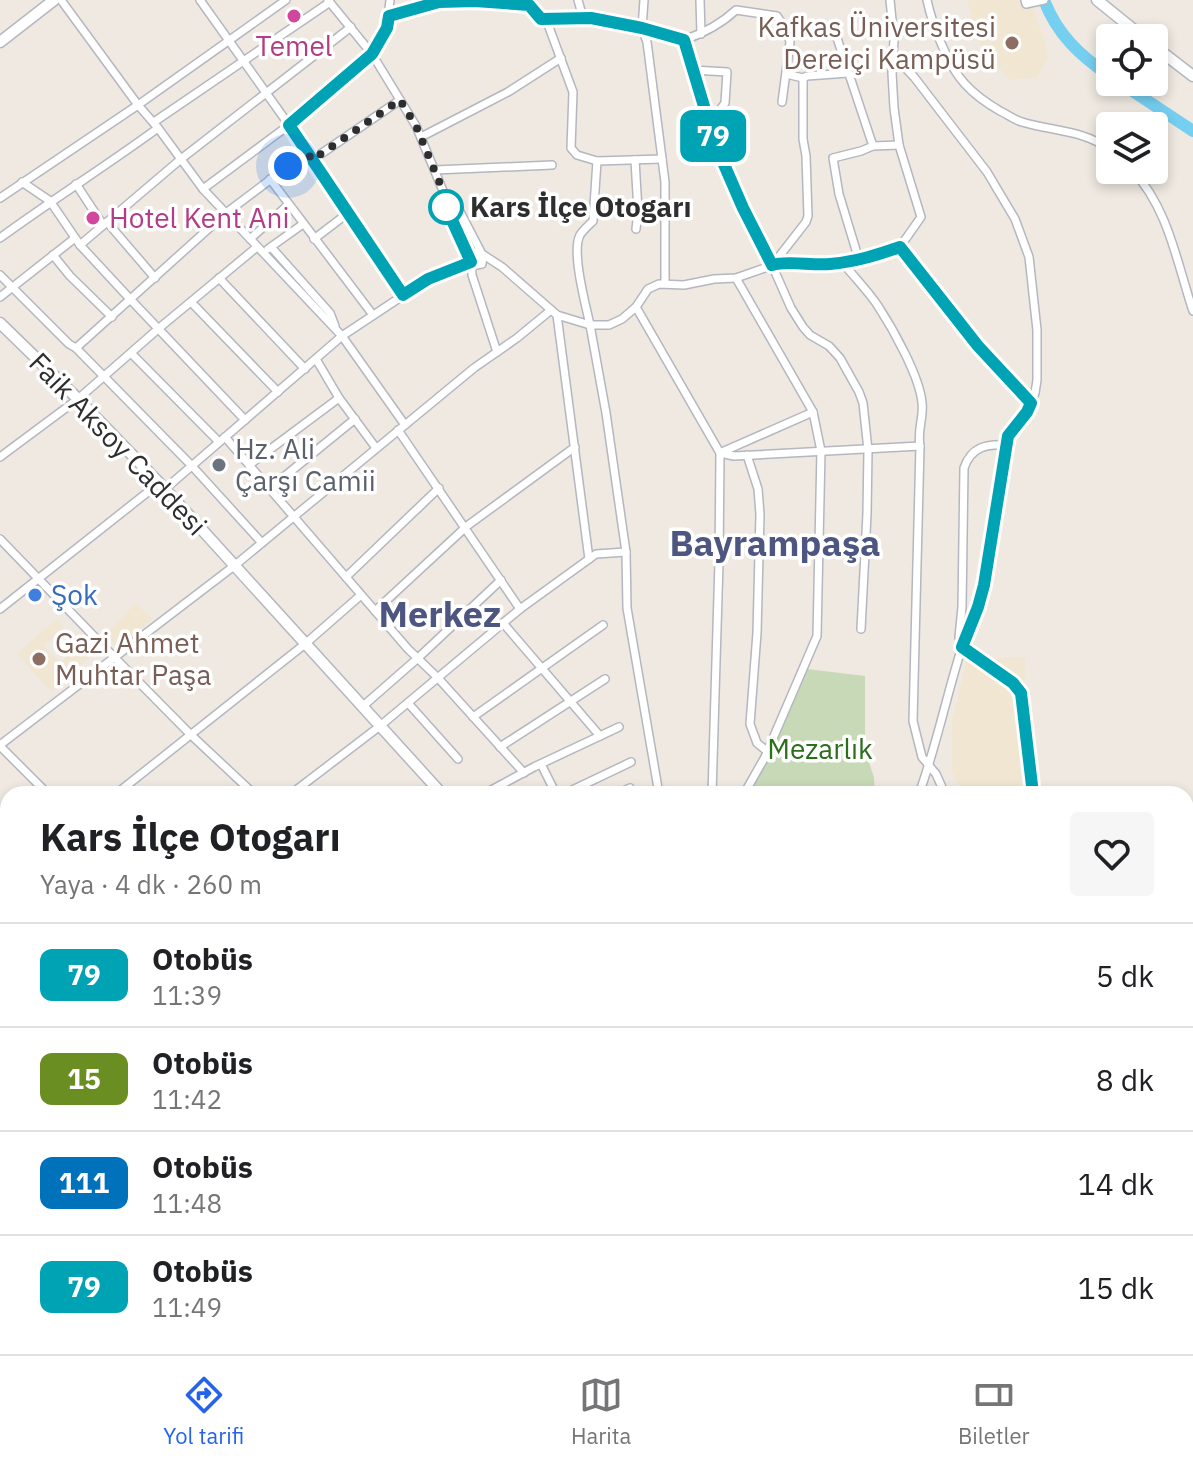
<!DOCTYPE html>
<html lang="tr">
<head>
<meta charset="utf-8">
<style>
	:root { --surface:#fff; --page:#f6f6f6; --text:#202124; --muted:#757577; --line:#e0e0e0; --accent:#2563eb }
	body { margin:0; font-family:"IBM Plex Sans",sans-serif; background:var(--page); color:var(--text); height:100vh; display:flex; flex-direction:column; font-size:30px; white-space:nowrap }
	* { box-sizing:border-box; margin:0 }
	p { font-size:26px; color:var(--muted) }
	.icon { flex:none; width:44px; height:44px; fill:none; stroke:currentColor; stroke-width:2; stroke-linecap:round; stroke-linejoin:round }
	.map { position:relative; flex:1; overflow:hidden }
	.drawer { position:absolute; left:0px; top:786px; width:1194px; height:568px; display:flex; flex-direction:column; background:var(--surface); border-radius:24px 24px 0 0; box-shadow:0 4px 12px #0003 }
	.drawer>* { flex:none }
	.badge { padding:0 16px; border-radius:12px; font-size:28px; line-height:52px }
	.buttons { position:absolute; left:1096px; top:24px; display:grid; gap:16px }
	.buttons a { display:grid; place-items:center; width:72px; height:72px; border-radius:8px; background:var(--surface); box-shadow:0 4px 12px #0003; font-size:40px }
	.you { position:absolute; width:40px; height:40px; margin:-20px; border:6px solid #fff; border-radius:50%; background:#1a73e8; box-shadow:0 0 0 12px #1a73e833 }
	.map>.badge { position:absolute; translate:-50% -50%; box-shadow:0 0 0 4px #fff }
	.round { display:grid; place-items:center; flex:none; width:84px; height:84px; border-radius:8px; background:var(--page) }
	.summary { display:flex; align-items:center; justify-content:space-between; height:136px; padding:0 40px }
	h1 { font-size:38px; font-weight:700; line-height:60px }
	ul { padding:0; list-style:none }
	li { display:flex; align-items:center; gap:24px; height:104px; padding:0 40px; border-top:2px solid var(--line) }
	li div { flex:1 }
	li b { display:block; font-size:30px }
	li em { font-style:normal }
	li .badge { min-width:88px; font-weight:700; text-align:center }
	.menu { display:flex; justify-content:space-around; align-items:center; height:112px; border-top:2px solid var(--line); background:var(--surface); font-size:22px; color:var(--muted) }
	.menu a { display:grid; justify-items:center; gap:4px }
	.menu .active { color:var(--accent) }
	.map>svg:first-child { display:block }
</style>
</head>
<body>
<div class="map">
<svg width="1193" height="1354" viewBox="0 0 1193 1354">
	<rect width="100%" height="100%" fill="#efe9e1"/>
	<g fill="#f0e6d1">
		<path d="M967 0H1030L1043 36 1048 58 1037 77 1010 80 982 50Z"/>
		<path d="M136 603 152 619 118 647 105 635Z"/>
		<path d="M57 619 64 629 43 645 60 663 84 644 92 654 51 691 17 654Z"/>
		<path d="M1025 657 1021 794H964L952 772V722L967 660Z"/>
	</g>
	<path fill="#c8d9b8" d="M807 669 865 676V751L874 777 875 794H748L770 753Z"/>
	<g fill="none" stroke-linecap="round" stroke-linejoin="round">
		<g stroke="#75cff0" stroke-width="12">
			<path d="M1044 0C1057 34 1080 56 1110 76"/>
			<path d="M1119 82 1193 131"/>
		</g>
		<defs>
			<g id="street">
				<path d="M61 0 138 105 158 128 203 189 342 336 405 425"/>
				<path d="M200 0 289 125 403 295"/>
				<path d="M328 0 372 54 416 126 446 198 456 204 482 254 502 267 557 315 590 325C586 306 571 252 580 235 583 230 589 225 593 221L597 161"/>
				<path d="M578 0 583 18"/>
				<path d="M644 0 642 28 647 42 665 182V283"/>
				<path d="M700 0 701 34"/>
				<path d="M927 0C932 24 948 66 965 84 975 95 988 104 1000 111 1007 114 1014 120 1022 122 1051 131 1085 130 1110 150"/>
				<path d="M1025 0 1026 4 1044 0"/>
				<path d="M389 16 439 2 475 1 529 5 541 19 591 18 642 28 684 40 716 146 743 208 772 265 791 308 803 327 810 335 829 346 840 358 859 392 863 403 868 450 867 514 861 629"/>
				<path d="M546 19 573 92 571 148 577 155 597 161 662 159"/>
				<path d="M837 38 873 146"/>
				<path d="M684 40C704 33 721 24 736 10L777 16 787 31 790 42 782 102"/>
				<path d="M893 55 914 77 987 172 1015 219 1029 257 1037 330V380L1035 393 1027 412 1008 436 984 585C978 607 968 628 961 650 946 698 936 747 919 794"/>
				<path d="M693 70 727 72 725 103 709 124"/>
				<path d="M786 74 803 78 807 76 848 73"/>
				<path d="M154 122 330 2"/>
				<path d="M421 137 508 92 561 58"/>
				<path d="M312 160 400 100"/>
				<path d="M635 160 638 211 636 229"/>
				<path d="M435 170 552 165"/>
				<path d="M1132 170C1168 207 1177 263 1193 311"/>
				<path d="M270 179 373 315"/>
				<path d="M22 182 50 201 80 245 131 300 245 420"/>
				<path d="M76 184 103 225"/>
				<path d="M203 189 289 125 372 54 387 28 390 0"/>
				<path d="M0 198 138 105 286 0"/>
				<path d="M446 198V207L470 258"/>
				<path d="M107 222 155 278"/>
				<path d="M0 238C52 200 106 166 158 128"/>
				<path d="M250 239 288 205"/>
				<path d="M314 239 348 213"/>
				<path d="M80 245 181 159 351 27"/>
				<path d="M271 247 330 313 335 326"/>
				<path d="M900 247 978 346 1031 403"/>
				<path d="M268 249 303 224"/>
				<path d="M53 255 70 276 112 317"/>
				<path d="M859 260 839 194 833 158 861 151 873 146 899 145"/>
				<path d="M774 263 806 222 808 216 806 156 803 139V78"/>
				<path d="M843 263C854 277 868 291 878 306 893 329 920 377 922 403 924 418 917 429 920 446L913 721 922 757 936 774 945 794"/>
				<path d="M0 275 69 344 76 348"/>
				<path d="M219 278 305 369"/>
				<path d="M736 278 813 412 821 451 817 636 765 757 744 794"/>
				<path d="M0 297 75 238"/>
				<path d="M191 302 278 392"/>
				<path d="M636 307 720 453 719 562 712 794"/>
				<path d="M557 315 589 559"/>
				<path d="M131 353 219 442"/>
				<path d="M316 359 339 398 376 448"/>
				<path d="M398 430 520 609"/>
				<path d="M225 437 408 649 438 678 524 773"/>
				<path d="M1006 445C986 444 971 447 964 468L962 607 959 637 962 647 1013 683 1021 693 1033 794"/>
				<path d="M722 452 813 412"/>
				<path d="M720 453 734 456 920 446"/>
				<path d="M747 455 758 489 760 514 757 633 750 724 757 743 768 752"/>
				<path d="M0 457 78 399 158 329 257 247"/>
				<path d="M249 465 339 398"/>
				<path d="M165 489 342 336 428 279 471 262 476 265 482 264 483 256 476 252 471 255C470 261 472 268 472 275L497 352"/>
				<path d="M269 489 355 419"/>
				<path d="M0 539 114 657 191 735 254 794"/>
				<path d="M262 543 192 466 76 348 226 213 307 152"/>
				<path d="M346 577 439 488"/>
				<path d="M0 609 158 484"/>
				<path d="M375 611 467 526 575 447"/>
				<path d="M503 623 600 736"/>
				<path d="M408 703 458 759"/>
				<path d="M362 707 418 658 501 580"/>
				<path d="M473 717 603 625"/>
				<path d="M0 745 234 566 474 368 517 338 551 310"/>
				<path d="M0 746 48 794"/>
				<path d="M500 747 605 679"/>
				<path d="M541 764 556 794"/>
				<path d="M116 794 305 644 361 595"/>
				<path d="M291 794 380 726 520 609 596 554 626 552"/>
				<path d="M484 794 534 767 619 727"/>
				<path d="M564 794 631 762"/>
				<path d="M617 794 630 788"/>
				<path d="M659 794 627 608 626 552 606 413 590 325H609L622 319 636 307 648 289 659 284 684 285 714 279 736 278 779 263 809 265 834 264 864 259 900 247 921 217 899 145 894 108 892 73 894 40 890 0"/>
				<path d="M0 887 8 881"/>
				<path d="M0 1094 8 1100"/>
				<path d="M807 1346 809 1354"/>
				<path d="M873 1346 876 1354"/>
				<path d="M438 1354 443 1346"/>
				<path d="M569 1354 572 1346"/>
			</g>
			<g id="secondary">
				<path d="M1097 0 1144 38"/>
				<path d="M0 42 54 0"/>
				<path d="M1154 46 1193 76"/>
				<path d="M0 323 78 399 165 489 442 794"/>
				<path d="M779 1346 783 1354"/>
			</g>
			<g id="primary">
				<path d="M0 946 8 953"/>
				<path d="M506 1346 528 1354"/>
			</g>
		</defs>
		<use href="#street" stroke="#b4b7c1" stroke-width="10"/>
		<use href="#secondary" stroke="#b4b7c1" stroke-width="13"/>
		<use href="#primary" stroke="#c9c9c9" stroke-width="15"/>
		<use href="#street" stroke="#fff" stroke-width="7"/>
		<use href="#secondary" stroke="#fff" stroke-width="10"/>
		<use href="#primary" stroke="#f2d163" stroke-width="12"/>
		<g stroke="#a3a6b8" stroke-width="2">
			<path d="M0 1152 8 1158"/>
			<path d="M297 1346 309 1354"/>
		</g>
	</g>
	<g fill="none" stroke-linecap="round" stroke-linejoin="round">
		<defs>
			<path id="line" d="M446 198V207L471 262 428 279 403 295 289 125 372 54 387 28 389 16 439 2 475 1 529 5 541 19 591 18 642 28 684 40 716 146 743 208 772 265C787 260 813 266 830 264 855 262 877 255 900 247L978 346 1031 403 1027 412 1008 436 984 585 978 607 962 647 1013 683 1021 693 1033 794"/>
		</defs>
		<use href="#line" stroke="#fff" stroke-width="18"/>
		<use href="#line" stroke="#00a3b4" stroke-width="12"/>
		<path stroke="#2e2e2e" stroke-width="8" stroke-dasharray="0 14.4" d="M288 166 307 152 312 160 400 100 416 126 446 198V207"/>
	</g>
	<g fill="#d1479c" stroke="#fff" stroke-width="3">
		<circle cx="294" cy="16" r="8"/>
		<circle cx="93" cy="218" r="8"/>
	</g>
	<g fill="#8d6e63" stroke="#fff" stroke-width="3">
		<circle cx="1012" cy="43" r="8"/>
		<circle cx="39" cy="659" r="8"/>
	</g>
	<circle fill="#fff" stroke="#00a3b4" stroke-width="4" cx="446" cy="207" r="16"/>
	<circle fill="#6b7280" stroke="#fff" stroke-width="3" cx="219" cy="465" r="8"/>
	<circle fill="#3f7fe0" stroke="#fff" stroke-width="3" cx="35" cy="595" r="8"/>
	<g text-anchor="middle" stroke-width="7" stroke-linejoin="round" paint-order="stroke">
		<g font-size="28" fill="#785e54" stroke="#fff" text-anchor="end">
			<text x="996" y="37">Kafkas Üniversitesi<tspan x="996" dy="32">Dereiçi Kampüsü</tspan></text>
			<text x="55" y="653" text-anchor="start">Gazi Ahmet<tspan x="55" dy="32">Muhtar Paşa</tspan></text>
		</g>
		<g font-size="28" fill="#b23c85" stroke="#fff">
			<text x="294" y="56">Temel</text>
			<text x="109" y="228" text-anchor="start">Hotel Kent Ani</text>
		</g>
		<g font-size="28" font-weight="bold" fill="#2e2e2e" stroke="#fff" text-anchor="start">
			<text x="470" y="217">Kars İlçe Otogarı</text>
		</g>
		<g font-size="28" fill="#2e2e2e" stroke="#fff">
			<text transform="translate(118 444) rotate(46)" y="10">Faik Aksoy Caddesi</text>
		</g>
		<g font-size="28" fill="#5b616d" stroke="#fff" text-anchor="start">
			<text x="235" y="459">Hz. Ali<tspan x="235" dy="32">Çarşı Camii</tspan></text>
		</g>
		<g font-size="28" fill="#366cbe" stroke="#fff" text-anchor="start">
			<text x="51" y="605">Şok</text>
		</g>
		<g font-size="28" fill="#2c6e1b" stroke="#fff">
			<text x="820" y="759">Mezarlık</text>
		</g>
		<g font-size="36" font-weight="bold" fill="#4d5680" stroke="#fff">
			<text x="775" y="556">Bayrampaşa</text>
			<text x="440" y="627">Merkez</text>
		</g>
	</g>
</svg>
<div class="buttons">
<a><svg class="icon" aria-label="locate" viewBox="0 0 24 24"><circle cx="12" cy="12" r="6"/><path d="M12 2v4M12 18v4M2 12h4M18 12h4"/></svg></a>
<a><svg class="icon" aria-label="layers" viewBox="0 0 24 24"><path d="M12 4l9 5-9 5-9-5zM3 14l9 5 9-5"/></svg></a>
</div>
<div class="you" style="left:288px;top:166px"></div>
<b class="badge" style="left:713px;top:136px;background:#00a3b4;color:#fff">79</b>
<section class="drawer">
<div class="summary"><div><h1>Kars İlçe Otogarı</h1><p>Yaya · 4 dk · 260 m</p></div><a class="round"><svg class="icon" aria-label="heart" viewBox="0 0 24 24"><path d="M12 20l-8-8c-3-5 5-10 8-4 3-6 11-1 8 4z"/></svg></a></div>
<ul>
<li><span class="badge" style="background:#00a3b4;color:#fff">79</span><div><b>Otobüs</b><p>11:39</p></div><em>5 dk</em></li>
<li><span class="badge" style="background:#6b8e23;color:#fff">15</span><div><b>Otobüs</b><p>11:42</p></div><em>8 dk</em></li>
<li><span class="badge" style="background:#0072bc;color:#fff">111</span><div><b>Otobüs</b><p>11:48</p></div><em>14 dk</em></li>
<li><span class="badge" style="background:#00a3b4;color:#fff">79</span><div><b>Otobüs</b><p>11:49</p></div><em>15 dk</em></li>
</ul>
</section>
</div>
<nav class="menu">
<a class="active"><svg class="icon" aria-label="directions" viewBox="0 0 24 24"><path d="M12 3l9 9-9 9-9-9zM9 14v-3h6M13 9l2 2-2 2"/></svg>Yol tarifi</a>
<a><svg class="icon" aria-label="map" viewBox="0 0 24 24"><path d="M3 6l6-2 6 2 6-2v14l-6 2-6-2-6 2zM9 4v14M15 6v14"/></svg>Harita</a>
<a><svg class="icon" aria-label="tickets" viewBox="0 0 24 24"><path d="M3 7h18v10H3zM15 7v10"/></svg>Biletler</a>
</nav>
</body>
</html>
